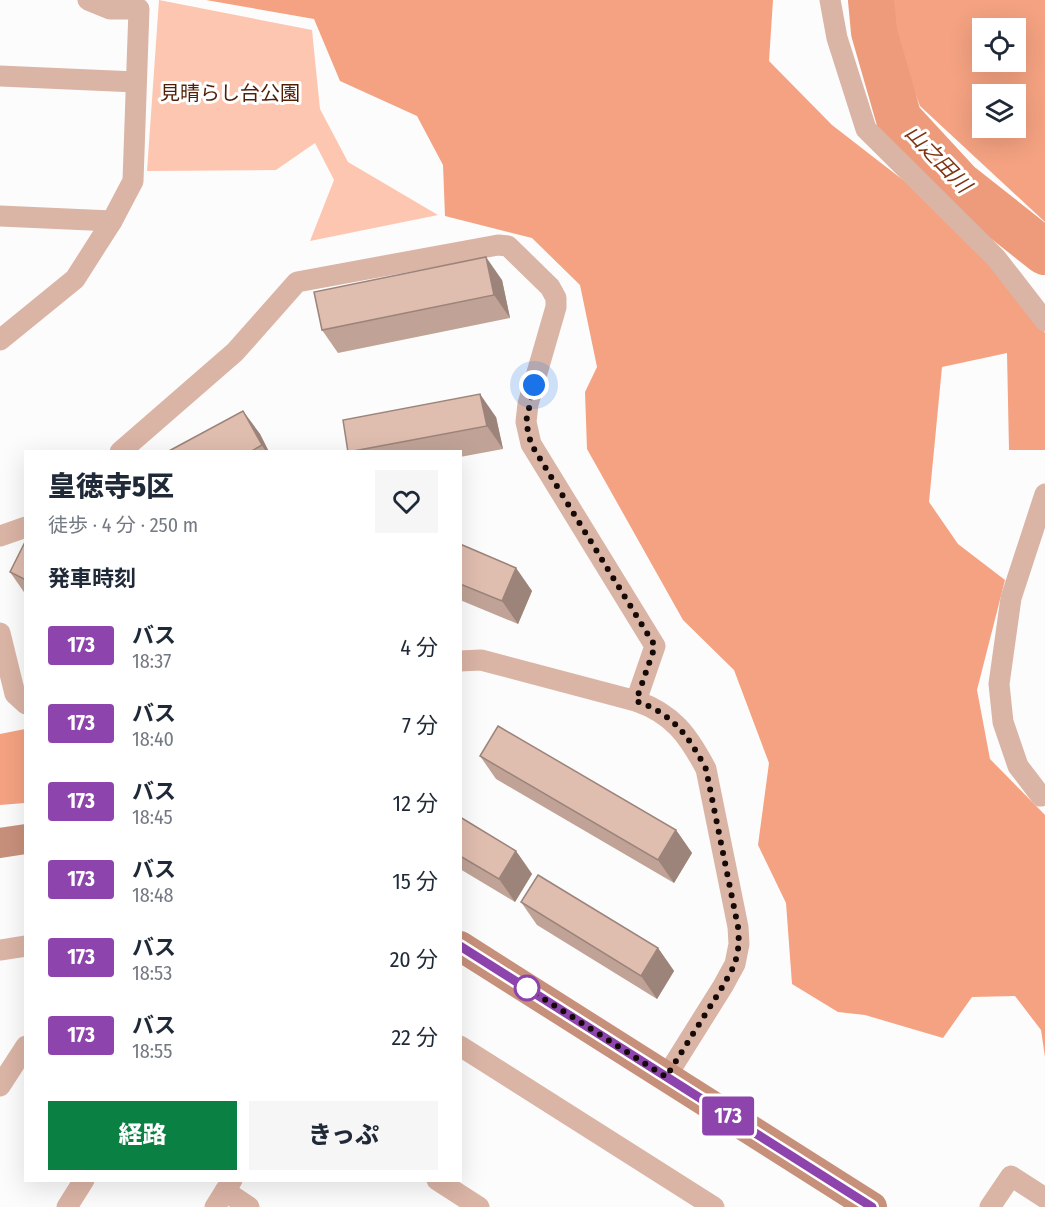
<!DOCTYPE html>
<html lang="ja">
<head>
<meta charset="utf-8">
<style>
	:root { --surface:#fff; --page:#f6f6f7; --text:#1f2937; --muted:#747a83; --accent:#0b8043 }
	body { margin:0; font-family:"Fira Sans Condensed","Noto Sans JP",sans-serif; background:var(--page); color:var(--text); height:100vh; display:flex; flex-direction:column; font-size:22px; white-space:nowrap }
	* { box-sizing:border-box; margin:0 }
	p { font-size:20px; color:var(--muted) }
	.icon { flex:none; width:33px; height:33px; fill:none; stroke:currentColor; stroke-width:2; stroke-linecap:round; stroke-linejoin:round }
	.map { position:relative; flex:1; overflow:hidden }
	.side { position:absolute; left:24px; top:450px; width:438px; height:732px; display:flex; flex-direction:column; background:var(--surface); border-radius:0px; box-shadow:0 6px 24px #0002 }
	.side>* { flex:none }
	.badge { padding:0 12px; border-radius:4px; font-size:21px; line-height:39px }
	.fabs { position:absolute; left:972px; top:18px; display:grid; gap:12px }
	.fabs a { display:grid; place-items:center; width:54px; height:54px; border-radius:0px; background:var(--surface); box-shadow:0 6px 24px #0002; font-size:30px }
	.you { position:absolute; width:30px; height:30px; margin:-15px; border:4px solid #fff; border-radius:50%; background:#1a73e8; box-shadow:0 0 0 9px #1a73e833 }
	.map>.badge { position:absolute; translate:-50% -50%; box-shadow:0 0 0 3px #fff }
	h2 { padding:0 24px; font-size:22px; line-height:54px }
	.round { display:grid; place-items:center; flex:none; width:63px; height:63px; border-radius:0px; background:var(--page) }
	.head { display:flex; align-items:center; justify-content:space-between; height:102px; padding:0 24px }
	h1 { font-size:28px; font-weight:800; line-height:45px }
	.action { display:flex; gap:12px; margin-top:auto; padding:12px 24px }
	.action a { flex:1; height:69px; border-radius:0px; background:var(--accent); color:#fff; font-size:24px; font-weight:800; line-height:69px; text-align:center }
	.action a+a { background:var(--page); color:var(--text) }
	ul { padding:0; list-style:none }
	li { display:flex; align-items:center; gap:18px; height:78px; padding:0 24px }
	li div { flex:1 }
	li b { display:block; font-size:22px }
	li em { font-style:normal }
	li .badge { min-width:66px; font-weight:700; text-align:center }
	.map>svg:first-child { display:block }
</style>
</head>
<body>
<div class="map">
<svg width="1045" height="1207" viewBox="0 0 1045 1207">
	<rect width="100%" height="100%" fill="#fcfcfc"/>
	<path fill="#fdc6b0" d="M159 0 312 30 320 109 348 162 438 215 310 241 334 180 315 143 276 170 147 171Z"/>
	<g fill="#f4a281" fill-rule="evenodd">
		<path d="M206 0H773L769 61 832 125 943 211 1026 301 1045 333V450H1009L1007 353 942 367 929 502 958 544 1005 580 977 690 990 759 1045 815V1057L1041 1030 1015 996 972 997 943 1038 865 1015 838 1012 792 984 786 903 758 845 769 763 734 670 683 620 587 449 585 392 597 367 580 285 532 238 445 216 443 165 417 116 340 81 314 19Z"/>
		<path d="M891 0H1045V222L920 106 890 28ZM982 28H1016V62H982ZM982 94H1016V128H982Z"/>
		<path d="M25 729V803L0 805V734Z"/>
	</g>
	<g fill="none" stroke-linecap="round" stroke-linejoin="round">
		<path stroke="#ed9b7a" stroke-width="46" d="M871 0 874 32 899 119 959 184 1045 252"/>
		<g stroke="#dab4a5" stroke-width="21">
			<path d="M830 0 837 38 866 129 996 258 1045 321"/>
			<path d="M0 76 136 82"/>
			<path d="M0 216 112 221"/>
			<path d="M0 340 75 279 112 221 133 181 139 9H110L88 0"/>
			<path d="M120 452 235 352 297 282 498 245 508 246 550 287 556 298V307L528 404 526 422 531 444 655 646 636 701"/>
			<path d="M1045 494 1011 598 999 684 1003 722 1018 766 1041 796 1045 795"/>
			<path d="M0 536 26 527"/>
			<path d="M0 633 15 694 26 704"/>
			<path d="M460 661 481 660 636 701C673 714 688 735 706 769L738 927 739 944 735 964 723 986 666 1077"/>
			<path d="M0 950 26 946"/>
			<path d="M460 1046 714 1207"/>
			<path d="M0 1086 26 1046"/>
			<path d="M437 1180 479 1207"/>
			<path d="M225 1191 249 1207"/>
			<path d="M67 1207 84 1180"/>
			<path d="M215 1207 232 1180"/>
			<path d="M990 1207 1011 1176 1045 1198"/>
		</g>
		<g stroke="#c7907b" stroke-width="30">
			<path d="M0 843 26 839"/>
			<path d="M460 946 872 1207"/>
		</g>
	</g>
	<g fill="#c0a396">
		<path d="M502 280 510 318 338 353 322 330Z"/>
		<path d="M243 411 260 434 269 452H167Z"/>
		<path d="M496 417 503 449 460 457V452H348Z"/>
		<path d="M26 540V595L10 572Z"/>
		<path d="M460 544 516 568 532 591 518 624 460 600Z"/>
		<path d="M480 756 676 830 692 853 674 883 496 779Z"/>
		<path d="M460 817 516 851 532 874 515 902 460 869Z"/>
		<path d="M521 902 658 948 674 971 657 999 537 925Z"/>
	</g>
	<g fill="#9c847a">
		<path d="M486 257 502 280 510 318 494 295Z"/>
		<path d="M480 394 496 417 503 449 487 426Z"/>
		<path d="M243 411 260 434 269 452H266L262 445Z"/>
		<path d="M516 568 532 591 518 624 502 601Z"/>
		<path d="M676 830 692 853 674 883 658 860Z"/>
		<path d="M516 851 532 874 515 902 499 879Z"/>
		<path d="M658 948 674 971 657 999 641 976Z"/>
	</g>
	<g fill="#dfbdaf" stroke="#9c847a" stroke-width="1.5">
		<path d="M486 257 494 295 322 330 314 292Z"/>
		<path d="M480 394 487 426 348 452 343 420Z"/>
		<path d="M243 411 262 445 250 452H167Z"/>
		<path d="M26 540V580L10 572Z"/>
		<path d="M460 544 516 568 502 601 460 584Z"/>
		<path d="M498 726 676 830 658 860 480 756Z"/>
		<path d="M460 817 516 851 499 879 460 856Z"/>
		<path d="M538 875 658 948 641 976 521 902Z"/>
	</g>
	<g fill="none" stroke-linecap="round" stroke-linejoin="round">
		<defs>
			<path id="line" d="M460 946 872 1207"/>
		</defs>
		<use href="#line" stroke="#fff" stroke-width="14"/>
		<use href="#line" stroke="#8e44ad" stroke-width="9"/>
		<path stroke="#150a06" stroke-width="6" stroke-dasharray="0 10.8" d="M527 988 666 1077 723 986 735 964 739 944 738 927 706 769C688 735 673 714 636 701L655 646 531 444 526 422 534 385"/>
	</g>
	<circle fill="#fff" stroke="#8e44ad" stroke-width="3" cx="527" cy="988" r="12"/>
	<g text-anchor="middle" stroke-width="6" stroke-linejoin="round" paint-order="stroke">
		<g font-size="20" fill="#511e06" stroke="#fff">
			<text x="230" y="100">見晴らし台公園</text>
		</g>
		<g font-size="21" font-style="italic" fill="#7e3513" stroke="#fff">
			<text transform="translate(938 159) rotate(46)" y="7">山之田川</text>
		</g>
	</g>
</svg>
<div class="fabs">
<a><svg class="icon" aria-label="locate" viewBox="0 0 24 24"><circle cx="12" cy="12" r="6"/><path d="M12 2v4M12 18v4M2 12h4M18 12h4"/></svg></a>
<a><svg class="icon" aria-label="layers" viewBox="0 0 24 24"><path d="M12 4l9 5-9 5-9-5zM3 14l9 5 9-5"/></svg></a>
</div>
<div class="you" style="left:534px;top:385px"></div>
<b class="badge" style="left:728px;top:1116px;background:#8e44ad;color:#fff">173</b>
<section class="side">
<div class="head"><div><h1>皇徳寺5区</h1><p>徒歩 · 4 分 · 250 m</p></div><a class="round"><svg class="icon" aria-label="heart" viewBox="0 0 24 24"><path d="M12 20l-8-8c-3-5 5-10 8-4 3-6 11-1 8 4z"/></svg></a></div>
<h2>発車時刻</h2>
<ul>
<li><span class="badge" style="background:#8e44ad;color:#fff">173</span><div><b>バス</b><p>18:37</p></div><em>4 分</em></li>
<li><span class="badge" style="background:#8e44ad;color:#fff">173</span><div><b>バス</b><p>18:40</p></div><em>7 分</em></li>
<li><span class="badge" style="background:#8e44ad;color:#fff">173</span><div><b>バス</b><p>18:45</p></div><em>12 分</em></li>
<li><span class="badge" style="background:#8e44ad;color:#fff">173</span><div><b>バス</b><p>18:48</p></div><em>15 分</em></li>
<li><span class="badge" style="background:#8e44ad;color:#fff">173</span><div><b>バス</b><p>18:53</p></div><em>20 分</em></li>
<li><span class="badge" style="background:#8e44ad;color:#fff">173</span><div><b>バス</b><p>18:55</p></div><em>22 分</em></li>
</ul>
<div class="action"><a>経路</a><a>きっぷ</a></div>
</section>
</div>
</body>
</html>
